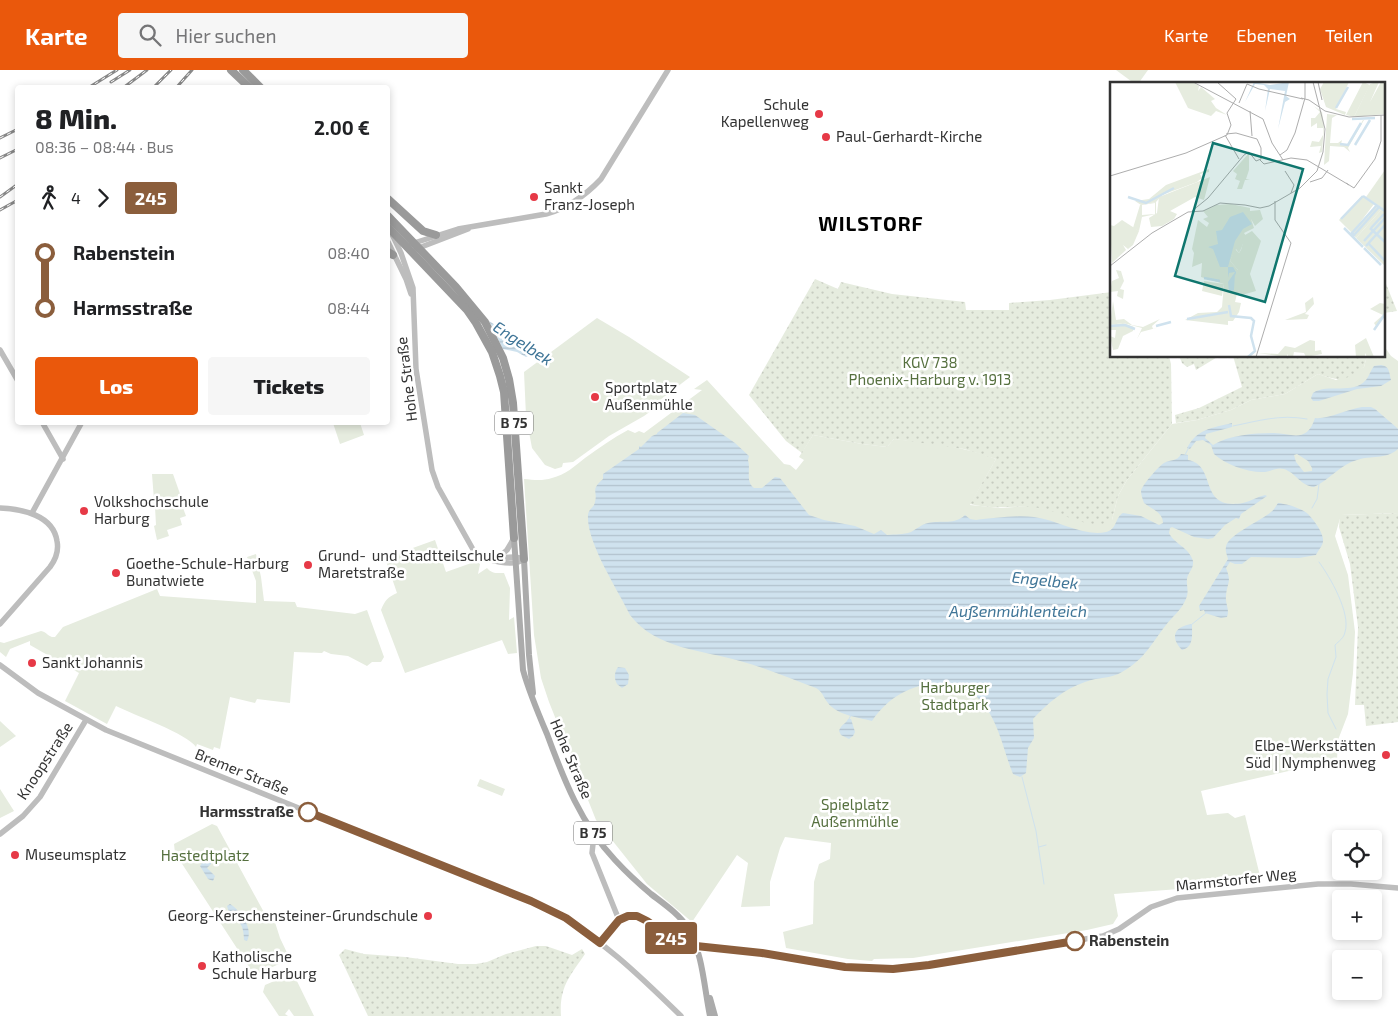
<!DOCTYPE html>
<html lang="de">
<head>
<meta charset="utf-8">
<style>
	:root { --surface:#fff; --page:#f6f6f6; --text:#202124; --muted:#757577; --accent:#ea580c }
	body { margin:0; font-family:"Exo 2",sans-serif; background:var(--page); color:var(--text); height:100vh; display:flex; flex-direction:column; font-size:19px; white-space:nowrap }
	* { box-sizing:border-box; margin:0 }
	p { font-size:16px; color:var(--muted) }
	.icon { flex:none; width:28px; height:28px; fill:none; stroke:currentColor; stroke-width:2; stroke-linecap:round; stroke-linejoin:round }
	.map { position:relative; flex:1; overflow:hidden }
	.panel { position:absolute; left:15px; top:15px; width:375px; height:340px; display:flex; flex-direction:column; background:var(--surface); border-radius:5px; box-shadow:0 2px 8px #0003 }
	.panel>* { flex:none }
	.badge { padding:0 10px; border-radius:4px; font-size:18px; line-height:32px }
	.buttons { position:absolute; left:1332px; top:760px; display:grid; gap:10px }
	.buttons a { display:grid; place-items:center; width:50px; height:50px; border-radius:5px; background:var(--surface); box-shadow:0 2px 8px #0003; font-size:25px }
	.map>.badge { position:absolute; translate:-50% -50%; box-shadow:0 0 0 2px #fff }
	.legs { display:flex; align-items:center; gap:8px; height:55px; padding:0 20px; font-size:16px }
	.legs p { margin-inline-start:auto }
	.head { display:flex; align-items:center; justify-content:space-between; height:85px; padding:0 20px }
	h1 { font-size:28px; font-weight:800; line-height:38px }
	.button { display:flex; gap:10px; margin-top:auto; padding:10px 20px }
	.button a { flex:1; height:58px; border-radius:5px; background:var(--accent); color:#fff; font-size:20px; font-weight:800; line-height:58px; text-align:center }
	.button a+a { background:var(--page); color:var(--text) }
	ul { padding:0 20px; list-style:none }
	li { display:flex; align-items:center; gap:18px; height:55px; font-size:19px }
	li i { display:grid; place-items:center; width:8px; height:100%; margin:0 6px; background:currentColor }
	li i::after { content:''; width:12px; height:12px; margin:-6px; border:4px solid; border-radius:50%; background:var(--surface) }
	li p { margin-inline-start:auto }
	li:first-child i { background:linear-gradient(#0000 50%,currentColor 0) }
	li:last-child i { background:linear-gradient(currentColor 50%,#0000 0) }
	header { display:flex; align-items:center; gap:30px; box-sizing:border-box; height:70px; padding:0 25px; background:var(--accent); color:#fff }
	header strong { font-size:24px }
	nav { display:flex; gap:28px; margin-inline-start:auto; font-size:18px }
	.search { width:350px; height:45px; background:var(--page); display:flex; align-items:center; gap:12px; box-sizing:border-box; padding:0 18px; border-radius:5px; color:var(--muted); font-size:19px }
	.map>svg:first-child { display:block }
</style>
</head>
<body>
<header>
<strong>Karte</strong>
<div class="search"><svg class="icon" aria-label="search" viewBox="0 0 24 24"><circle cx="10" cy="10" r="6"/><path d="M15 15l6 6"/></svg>Hier suchen</div>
<nav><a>Karte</a><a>Ebenen</a><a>Teilen</a></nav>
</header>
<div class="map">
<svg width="1398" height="946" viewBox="0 0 1398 946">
	<defs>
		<pattern id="garden-dots" width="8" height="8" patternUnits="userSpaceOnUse" patternTransform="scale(1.25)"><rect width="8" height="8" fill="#e6ecdf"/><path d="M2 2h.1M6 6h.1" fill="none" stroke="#c6cbc0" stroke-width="1.8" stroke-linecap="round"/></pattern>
		<pattern id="water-rules" width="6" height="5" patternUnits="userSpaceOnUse" patternTransform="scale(1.25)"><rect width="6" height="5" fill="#cfe2ee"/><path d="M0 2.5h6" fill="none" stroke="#b2c2cd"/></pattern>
	</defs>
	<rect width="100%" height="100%" fill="#fff"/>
	<g fill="#e6ecdf">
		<path d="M1116 0H1148L1138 14H1135Z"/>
		<path d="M597 248 629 267 690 307 656 333 655 338 644 346 609 366 573 392 563 393 562 397 555 399 545 395 532 378 526 346 524 302Z"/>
		<path d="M1384 276 1391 286 1398 291V443L1341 445 1335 466 1348 505 1355 562 1353 603 1348 644 1338 670 1337 690 1201 721 1207 745 1228 743 1235 748 1245 745 1261 810 1192 818 1114 824 1118 846 1113 854 1087 860 913 888 874 889 872 891 848 889 786 878 783 862 813 854 814 812 819 794 830 789 831 773 785 767 780 778 770 812V836L741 837 748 793 737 785 692 852 647 814 596 750 549 632 541 608 534 565 524 409C534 410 543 411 552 408 565 405 575 396 585 388 599 378 613 368 628 360L635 363 639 361 644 363 702 320 694 319 707 310 784 394 790 395 796 400 804 390 799 387 813 365 862 374 887 377 894 369C929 373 963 376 996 389L970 435 1001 438 1030 436 1112 450 1118 426 1127 410 1172 354 1197 350 1231 340 1251 330 1285 324 1318 304 1336 310 1364 297 1367 286H1384Z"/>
		<path d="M333 353H360L364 365 340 374Z"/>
		<path d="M152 404H173L185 438H183L186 446 180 448 182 455 167 460 169 466 157 470 154 456 156 455 155 437 152 436V430H154Z"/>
		<path d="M435 470 446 502 477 491 480 494 478 504 487 498C492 504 497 503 504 503L510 518 509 550 514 547 517 583 508 584 502 570 405 603 381 540C385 530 388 527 397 523L385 488Z"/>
		<path d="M256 484 261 507 264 531 295 532 297 537 355 544 367 540 384 587 381 592H372L367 596 348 586 331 584 324 581 322 583 294 582 290 633 257 629 255 633 230 627 220 679 214 677 213 680 197 674 196 677C188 664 134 645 116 636L107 654 65 631 79 603 30 575V571L10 579 6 587 0 582V572L4 573 41 561C47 562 49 568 55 567L63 557 68 555 157 519 160 526 256 533V511L247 487Z"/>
		<path d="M0 651 16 666 0 677Z"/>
		<path d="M480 709 505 719 502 726 477 716Z"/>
		<path d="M0 719 14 741 0 748Z"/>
		<path d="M212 754 217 756 266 846H273L280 868 290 889 257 904 253 903 175 783 174 774Z"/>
		<path d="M293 903 314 946H294L289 939 285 944 288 946H279L263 922 265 915Z"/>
	</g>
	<g fill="url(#garden-dots)">
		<path d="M815 209 838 219 841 212 892 224 965 232 966 240H1009V233L1050 230 1112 222V286H1169L1171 294 1172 354 1127 410 1118 426 1112 450C1096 462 1065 445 1048 440 1022 433 996 441 970 434L996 389 964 379 894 369 887 377 862 374 813 365 802 383 786 371 749 325Z"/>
		<path d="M1384 209 1397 241 1384 243Z"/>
		<path d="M1179 286H1219L1196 300 1194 294 1187 297 1182 293Z"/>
		<path d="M1233 286H1367L1364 297C1344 311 1342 312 1318 304L1285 324 1251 330 1231 340 1197 350 1176 353 1175 345 1199 338 1242 317Z"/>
		<path d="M1398 443V652L1366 656 1364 635H1355L1358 557 1350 494 1339 457 1340 445Z"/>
		<path d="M536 876H546L572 885 582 879 585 884C570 906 559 917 561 946H368L339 885 345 879 364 884 405 887 458 894H476L487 892 506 884Z"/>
	</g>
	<g fill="url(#water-rules)" fill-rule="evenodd">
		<path d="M489 251 539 283 537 286 533 284 526 287 517 282 503 279Z"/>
		<path d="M1381 295C1390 296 1389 303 1391 310L1381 316 1357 319 1319 331H1313L1311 328 1313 323C1327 313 1353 325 1366 310 1369 306 1371 300 1374 296Z"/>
		<path d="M1362 337H1371L1375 339 1396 357 1398 359V379C1385 390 1371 385 1357 390 1341 394 1329 410 1314 417 1301 416 1296 403 1284 399 1277 397 1272 401 1265 402 1249 403 1226 395 1214 384L1211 375 1203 370 1196 371 1190 379 1187 378C1197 359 1212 358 1232 353V357L1206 364 1205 368 1213 375C1229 365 1255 363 1274 363 1293 364 1307 373 1315 348 1325 350 1349 339 1362 337ZM1297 384 1308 391 1312 398V401L1304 402 1296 392 1294 385Z"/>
		<path d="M683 343 695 345 735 373 749 386 748 390C751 400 745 411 754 418H762L775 407 780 408 809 445 824 450 855 456 874 464 881 460 887 465C895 464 903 465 911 462 917 459 920 455 928 453 941 450 955 455 965 445L970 449 976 450C993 448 1017 445 1034 447 1058 450 1083 467 1106 462 1117 460 1115 447 1123 443L1141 446 1159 455 1163 453C1163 442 1151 439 1144 433 1143 430 1141 425 1141 421 1142 415 1159 396 1164 393 1171 389 1177 392 1181 384L1188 385V390C1218 395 1197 441 1243 433 1251 431 1257 427 1265 425L1267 426 1241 444 1239 449 1236 448 1225 455 1213 468 1208 469 1194 467 1172 457 1170 458 1169 463C1174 474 1189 477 1193 491 1194 499 1188 502 1187 509 1186 516 1190 522 1185 531 1181 540 1172 547 1166 555 1151 574 1145 589 1122 602 1111 609 1097 607 1085 612 1064 619 1048 633 1033 649L1034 668 1028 678 1026 703 1020 707 1013 704 1011 699C1002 674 997 648 979 629 973 622 964 618 956 616 922 608 891 623 872 651 857 647 837 645 828 633 823 627 823 622 816 618 791 609 766 598 740 591 702 580 656 579 630 545 618 520 586 472 588 445 589 438 594 438 595 432 598 421 590 420 603 409V404L639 379V376L641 377 652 366 657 364V363Z"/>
		<path d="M1278 433C1287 434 1301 438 1308 444 1313 449 1324 463 1323 471 1323 476 1318 480 1316 485L1299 488 1251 487 1242 494H1235L1230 492 1226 498C1232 513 1227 512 1226 526 1225 534 1230 539 1227 547L1221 548 1205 543 1204 540 1200 541 1199 536 1228 489C1227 485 1225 481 1226 477 1227 465 1261 451 1271 442 1274 440 1276 436 1278 433Z"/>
		<path d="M1191 554 1192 555C1192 565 1194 577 1182 580 1170 567 1174 557 1191 554Z"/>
		<path d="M618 597 625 598 629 605 628 614 622 618 617 614C614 608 614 603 618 597Z"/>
		<path d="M848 649H851L855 662 853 666 849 669 841 665 839 661C841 654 846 654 848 649Z"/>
		<path d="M206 787 211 790V794L207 798 215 806 213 811 208 809 200 796Z"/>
		<path d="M230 834C240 840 254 859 247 871L244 870C244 845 232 855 227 836Z"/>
	</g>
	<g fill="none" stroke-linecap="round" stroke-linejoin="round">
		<g stroke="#cfe2ee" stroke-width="1">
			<path d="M539 284 546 288"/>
			<path d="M1233 356C1258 351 1280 344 1307 349"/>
			<path d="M1185 385 1189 377"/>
			<path d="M1312 438 1317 429 1319 414"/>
			<path d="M1319 492C1330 507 1351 543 1345 562 1344 568 1339 571 1335 575L1336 587 1328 609 1327 624 1328 643 1336 659"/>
			<path d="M1191 555 1206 543"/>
			<path d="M849 649 851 645"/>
			<path d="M1022 707 1036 761 1044 814"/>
			<path d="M1039 777 1046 775"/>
		</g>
		<g stroke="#bdbdbd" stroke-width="5.5">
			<path d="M392 164 401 183 413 218 416 299 432 400 438 417 475 483C485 490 514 498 524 489"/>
			<path d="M388 172 406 209 411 224"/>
			<path d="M411 174 458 159 546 144C568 138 585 126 601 109L668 0"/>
			<path d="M416 179 468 159"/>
			<path d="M0 280 18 311"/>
			<path d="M42 352 63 389"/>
			<path d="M0 438C22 439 53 445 57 471 59 481 56 489 50 497L0 554"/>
			<path d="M32 443 82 352"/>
			<path d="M499 487 507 480 514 468"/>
			<path d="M492 488 515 487 524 489"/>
			<path d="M0 595 38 623 106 660 548 839C599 866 640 906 681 946"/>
			<path d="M0 764 23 746 40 727 86 650"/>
			<path d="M598 768 593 774 592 783 619 850"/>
			<path d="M600 873 619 850 628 846H637L647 851 671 868 696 876 762 883 860 898H912L1103 866 1119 859 1151 837 1177 828 1318 814H1351L1398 818"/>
		</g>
		<g stroke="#ababab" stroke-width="6">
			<path d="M514 468 523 600C529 622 538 643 547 664 564 710 581 754 615 790 627 803 639 814 651 824 664 834 679 844 688 858 703 884 704 917 710 946"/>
			<path d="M524 489 529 585 533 623"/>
			<path d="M710 928 715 946"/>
		</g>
		<g stroke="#9a9a9a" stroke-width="8">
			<path d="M231 0 250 18"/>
			<path d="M243 0 261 18"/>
			<path d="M388 129 423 161 436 165"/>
			<path d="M388 146 456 217 485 252 503 288 509 309 513 333 524 489"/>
			<path d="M388 157 467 240 476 253 492 282 500 306 504 322 514 468"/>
			<path d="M388 182 393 185"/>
		</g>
		<defs>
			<g id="rail">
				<path d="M111 12 130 0"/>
				<path d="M88 18 117 0"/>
				<path d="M123 18 147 0"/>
				<path d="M153 18 171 0"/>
				<path d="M176 18 192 0"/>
				<path d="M0 68 18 59"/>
				<path d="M0 88 18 79"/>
				<path d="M0 127 18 114"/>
				<path d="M0 140 18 130"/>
			</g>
		</defs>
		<use href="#rail" stroke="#888" stroke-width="3"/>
		<use href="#rail" stroke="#fff" stroke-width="1" stroke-dasharray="4" stroke-linecap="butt"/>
	</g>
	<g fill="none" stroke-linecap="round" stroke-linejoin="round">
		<defs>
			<path id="line-1" d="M308 742 531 831 566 848 600 873 619 850 628 846H637L647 851 671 868 696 876 762 883 845 897 893 899 929 895 1075 871"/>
		</defs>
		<use href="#line-1" stroke="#fff" stroke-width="11"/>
		<use href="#line-1" stroke="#8b5e3c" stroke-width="8"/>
	</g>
	<g fill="#e63946" stroke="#fff" stroke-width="2">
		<circle cx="819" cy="44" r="5"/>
		<circle cx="826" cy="67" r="5"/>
		<circle cx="534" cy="127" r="5"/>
		<circle cx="595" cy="327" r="5"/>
		<circle cx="84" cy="441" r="5"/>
		<circle cx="308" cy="495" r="5"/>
		<circle cx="116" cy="503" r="5"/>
		<circle cx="32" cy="593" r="5"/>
		<circle cx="1386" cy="685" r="5"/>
		<circle cx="15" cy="785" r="5"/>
		<circle cx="428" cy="846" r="5"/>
		<circle cx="202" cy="896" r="5"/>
	</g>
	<g fill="#fff" stroke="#8b5e3c" stroke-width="2.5">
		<circle cx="308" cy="742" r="9"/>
		<circle cx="1075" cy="871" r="9"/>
	</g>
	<g text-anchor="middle" stroke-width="5" stroke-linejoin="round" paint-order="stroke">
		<g fill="#fff" stroke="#707070" stroke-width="1">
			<rect x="495" y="341.5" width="38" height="23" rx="4"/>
			<rect x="574" y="751.5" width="38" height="23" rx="4"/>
		</g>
		<g font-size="14" font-weight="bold" fill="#333">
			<text x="514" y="358">B 75</text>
			<text x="593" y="768">B 75</text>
		</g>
		<g font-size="15" fill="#333" stroke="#fff" text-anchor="start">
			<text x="809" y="40" text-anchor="end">Schule<tspan x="809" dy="17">Kapellenweg</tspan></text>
			<text x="836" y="72">Paul-Gerhardt-Kirche</text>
			<text x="544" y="123">Sankt<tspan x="544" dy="17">Franz-Joseph</tspan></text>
			<text x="605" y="323">Sportplatz<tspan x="605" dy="17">Außenmühle</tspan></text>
			<text x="94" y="437">Volkshochschule<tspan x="94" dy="17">Harburg</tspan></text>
			<text x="318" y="491">Grund‐ und Stadtteilschule<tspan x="318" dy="17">Maretstraße</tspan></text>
			<text x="126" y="499">Goethe-Schule-Harburg<tspan x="126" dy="17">Bunatwiete</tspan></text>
			<text x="42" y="598">Sankt Johannis</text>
			<text x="1376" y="681" text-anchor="end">Elbe-Werkstätten<tspan x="1376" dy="17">Süd | Nymphenweg</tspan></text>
			<text x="25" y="790">Museumsplatz</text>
			<text x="418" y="851" text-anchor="end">Georg-Kerschensteiner-Grundschule</text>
			<text x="212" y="892">Katholische<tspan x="212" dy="17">Schule Harburg</tspan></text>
		</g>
		<g font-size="15" fill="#56703f" stroke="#fff">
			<text x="930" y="298">KGV 738<tspan x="930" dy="17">Phoenix-Harburg v. 1913</tspan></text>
			<text x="955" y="623">Harburger<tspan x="955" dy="17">Stadtpark</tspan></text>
			<text x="855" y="740">Spielplatz<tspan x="855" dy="17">Außenmühle</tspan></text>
			<text x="205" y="791">Hastedtplatz</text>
		</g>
		<g font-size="15" fill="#333" stroke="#fff">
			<text transform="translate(407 309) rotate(-97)" y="5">Hohe Straße</text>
			<text transform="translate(571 689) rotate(67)" y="5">Hohe Straße</text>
			<text transform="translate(45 691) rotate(-57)" y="5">Knoopstraße</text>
			<text transform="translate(242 702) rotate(22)" y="5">Bremer Straße</text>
			<text transform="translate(1236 810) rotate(-6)" y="5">Marmstorfer Weg</text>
		</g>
		<g font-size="15" font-weight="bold" fill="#333" stroke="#fff" text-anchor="end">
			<text x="294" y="747">Harmsstraße</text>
			<text x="1089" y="876" text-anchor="start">Rabenstein</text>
		</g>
		<g font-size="16" font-style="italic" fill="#3f7597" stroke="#fff">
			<text transform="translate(523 273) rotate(33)" y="6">Engelbek</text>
			<text transform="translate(1045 510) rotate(6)" y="6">Engelbek</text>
			<text x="1018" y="547">Außenmühlenteich</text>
		</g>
		<g font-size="20" font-weight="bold" letter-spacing="1" fill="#000" stroke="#fff">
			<text x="871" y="161">WILSTORF</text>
		</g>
	</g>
	<g transform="translate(1110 12)">
		<rect width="275" height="275" fill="#fff"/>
		<path d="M253 0 260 3 244 35 236 33ZM204 24 212 30 214 43 212 70 209 71 211 64 200 65 202 59 209 60 213 53V46H207V41L201 45V36H205L210 30ZM252 114 264 122 242 151 229 138ZM46 120V132L32 135 29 149 23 146 30 123ZM45 121V132L32 133V123ZM13 241 24 245 23 249 13 254 8 267 3 268 0 254 5 256 6 248H0V243ZM256 256 264 275H257L255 271V275H246L245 263Z" fill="#e6ecdf" fill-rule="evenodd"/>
		<path d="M217 32 227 33 222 36 220 61H228L232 58 231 62 238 63 253 38 245 37 254 38 238 66 240 70 234 65 220 64 219 79 214 83ZM6 188 11 189 14 199 10 207 14 208 13 217 7 214 8 209 0 210 2 199 9 196ZM3 219 6 238 14 237 22 243 33 245 50 237 42 244 43 247 50 245 31 250 27 257 32 246 13 241 0 243Z" fill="#e6ecdf"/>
		<path d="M275 88V128L256 115ZM272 127 275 129V184L246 156ZM270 221 275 222V234L266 244 264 241 273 233 260 227Z" fill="#e6ecdf"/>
		<path d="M12 138 29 149 23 163 18 167 13 163 16 168 2 181 0 143 4 144Z" fill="#e6ecdf"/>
		<path d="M65 0H82L89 4 88 9 91 5 105 17 101 19 106 26 117 33 106 29 101 34 78 26ZM139 71V88L136 97 140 98H135L132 107H127L130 99 125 97 127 92 123 89ZM99 87V90L90 92 92 96 87 100 52 113 46 120 31 123 25 119 39 117 56 103ZM121 122 140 126V129L150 128 153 137 145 144 141 137 144 146 134 151 136 154 131 167 129 171 126 167 120 179 128 188V208L131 210 127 212 125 220 131 221 129 230 123 239H118V243L75 238 88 231 107 230 112 225 114 202 91 195 92 181 82 185 84 171 82 167 88 138 97 145 99 141 93 137 98 135 93 129 106 123ZM203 215 204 222 195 232 199 233 197 237 175 238 196 230 195 221ZM200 258 205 259V269L211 268 212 272 196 275 194 271 184 270 183 275H178V272L176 275 148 271 168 272 175 264 185 266Z" fill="#e6ecdf"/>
		<path d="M214 0H239L226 27 236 30 235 33 216 25 210 7ZM266 0H269L260 20 271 0H275V32L244 35 260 2ZM100 95 94 118 85 115 60 129 67 132 64 137 52 144 41 145 39 136 47 131 49 115ZM266 123 272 127 246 156 242 151ZM142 149 151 159 140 192 146 209 132 213 127 207 128 188 120 179 125 167 129 171 131 168 135 153ZM94 199 114 202 112 214 92 209Z" fill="#e6ecdf"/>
		<path d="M144 0 160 3 179 0 176 14 180 17 175 20 168 47 175 9 160 7 155 29 158 7 154 3 145 2 135 20ZM133 130 142 142 133 147 125 159 118 185H123L126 190V194L125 191 124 208 119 210 118 200 125 190 119 191 118 196V185H110L103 167 98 165 108 162 106 149 112 148 120 135Z" fill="#cfe2ee"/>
		<path fill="none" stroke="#cfe2ee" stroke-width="2.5" d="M226 26 238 5M242 37 265 36M230 62 238 63 251 41M245 63 260 38M253 114 275 129M18 115 36 121 64 106M231 137 253 114M234 146 253 165M260 146 275 160M261 146 274 132M245 152 269 125M245 154 242 151 267 123M254 159 275 136M259 162 275 179M256 164 275 143M254 166 271 183M94 196 110 199M119 223 121 234 141 236 144 239 141 254 145 269 138 275M77 237 118 230M0 244 15 243 25 247M46 244 61 240M264 248 275 232"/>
		<path fill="none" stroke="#adadad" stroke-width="1" d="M83 0 153 37 162 61 173 78M208 0 212 18M149 7 193 17M191 16 199 18 215 29 239 35 275 33M129 21 137 2 149 7M140 29 142 54M115 53 129 77M170 73 177 68 185 51 195 16V0M150 78 154 82 181 76 197 78 239 103M175 89 184 103 181 111M0 94 76 71 117 53 121 43 117 31 126 17 107 0M200 100 212 96 218 88M236 101 244 106 265 77 271 59V33M135 123 150 126 159 124 190 106 207 89 213 70 215 47 203 0M82 129 98 116 134 73 139 70 146 79 151 77V66L147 57 126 51 116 52M0 184 42 151 78 130 93 129 110 121 135 123M146 275 181 161 165 138V119"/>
		<path fill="#0f766e" fill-opacity="0.15" stroke="#0f766e" stroke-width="2.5" d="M103 61 193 87 155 220 65 194Z"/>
		<rect width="275" height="275" fill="none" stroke="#333" stroke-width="2.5"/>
	</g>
</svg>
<div class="buttons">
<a><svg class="icon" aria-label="locate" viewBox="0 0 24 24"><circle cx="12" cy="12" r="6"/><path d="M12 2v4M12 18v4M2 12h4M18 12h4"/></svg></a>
<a>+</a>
<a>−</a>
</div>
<b class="badge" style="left:671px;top:868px;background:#8b5e3c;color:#fff">245</b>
<section class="panel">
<div class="head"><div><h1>8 Min.</h1><p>08:36 – 08:44 · Bus</p></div><b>2.00 €</b></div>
<div class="legs"><svg class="icon" aria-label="walk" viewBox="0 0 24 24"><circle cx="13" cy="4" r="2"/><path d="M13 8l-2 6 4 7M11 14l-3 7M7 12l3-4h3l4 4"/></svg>4<svg class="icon" aria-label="forward" viewBox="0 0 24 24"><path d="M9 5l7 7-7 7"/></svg><b class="badge" style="background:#8b5e3c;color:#fff">245</b></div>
<ul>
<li><i style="color:#8b5e3c"></i><b>Rabenstein</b><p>08:40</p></li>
<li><i style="color:#8b5e3c"></i><b>Harmsstraße</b><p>08:44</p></li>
</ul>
<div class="button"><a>Los</a><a>Tickets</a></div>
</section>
</div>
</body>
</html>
